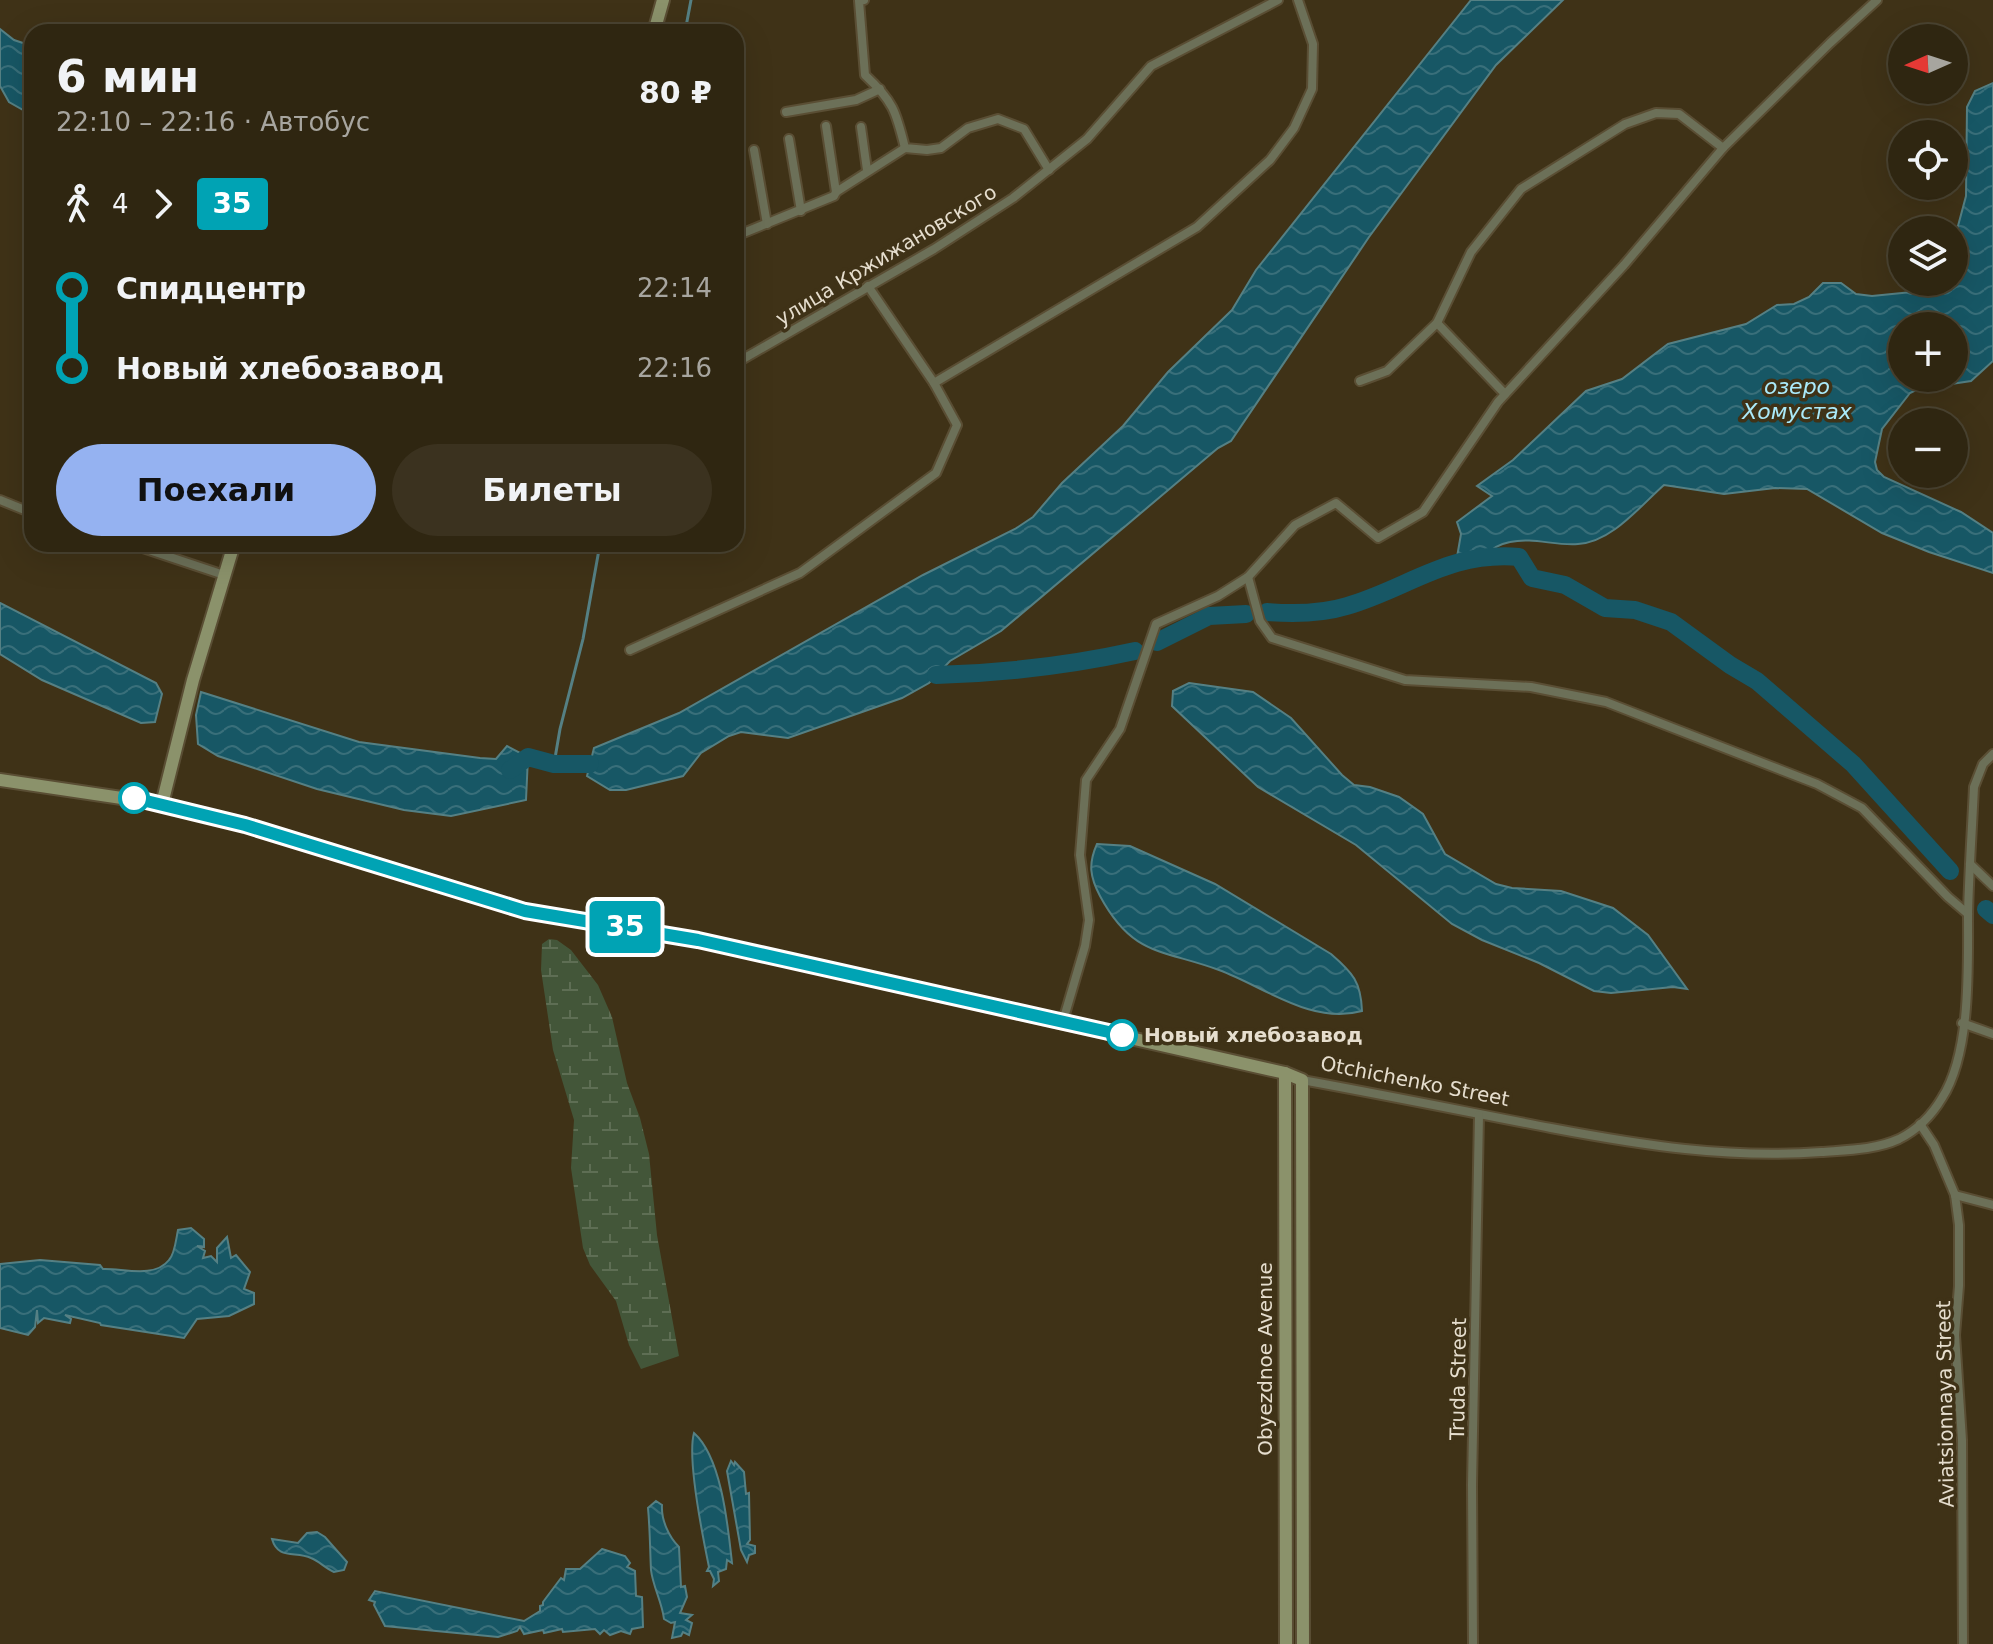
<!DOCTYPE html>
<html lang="ru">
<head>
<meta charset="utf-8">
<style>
	:root { --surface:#2f2611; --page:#3b321f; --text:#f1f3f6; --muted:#a7a59f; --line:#4a4331; --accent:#95b2f1 }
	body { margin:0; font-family:"DejaVu Sans",sans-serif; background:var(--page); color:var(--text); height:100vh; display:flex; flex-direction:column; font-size:30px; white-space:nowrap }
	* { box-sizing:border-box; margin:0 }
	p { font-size:26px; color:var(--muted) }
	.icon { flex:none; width:44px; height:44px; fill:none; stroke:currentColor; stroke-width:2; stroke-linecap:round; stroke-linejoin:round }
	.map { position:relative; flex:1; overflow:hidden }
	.side { position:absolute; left:24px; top:24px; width:720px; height:528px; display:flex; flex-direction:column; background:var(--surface); border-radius:24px; box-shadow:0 8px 32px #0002,0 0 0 2px var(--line) }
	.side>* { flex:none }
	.badge { padding:0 16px; border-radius:6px; font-size:28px; line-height:52px }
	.needle { width:52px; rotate:267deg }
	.fabs { position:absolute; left:1888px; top:24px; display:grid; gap:16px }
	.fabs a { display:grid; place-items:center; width:80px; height:80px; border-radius:50%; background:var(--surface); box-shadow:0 8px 32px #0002,0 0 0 2px var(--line); font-size:40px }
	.map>.badge { position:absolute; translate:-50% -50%; box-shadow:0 0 0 4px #fff }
	.legs { display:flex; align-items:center; gap:12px; height:88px; padding:0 32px; font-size:26px }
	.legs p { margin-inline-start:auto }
	.head { display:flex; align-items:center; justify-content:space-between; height:136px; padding:0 32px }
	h1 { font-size:44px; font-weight:700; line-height:60px }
	.cta { display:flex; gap:16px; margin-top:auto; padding:16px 32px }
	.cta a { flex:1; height:92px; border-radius:48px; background:var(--accent); color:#111; font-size:32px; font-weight:700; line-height:92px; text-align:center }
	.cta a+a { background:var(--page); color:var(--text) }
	ul { padding:0 32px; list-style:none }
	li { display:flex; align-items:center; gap:28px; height:80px; font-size:30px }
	li i { display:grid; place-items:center; width:12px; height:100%; margin:0 10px; background:currentColor }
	li i::after { content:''; width:20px; height:20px; margin:-10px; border:6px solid; border-radius:50%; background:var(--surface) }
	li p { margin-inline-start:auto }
	li:first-child i { background:linear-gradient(#0000 50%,currentColor 0) }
	li:last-child i { background:linear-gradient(currentColor 50%,#0000 0) }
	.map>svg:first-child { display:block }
</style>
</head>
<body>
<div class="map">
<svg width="1993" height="1644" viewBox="0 0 1993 1644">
	<defs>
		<pattern id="wetland-marsh" width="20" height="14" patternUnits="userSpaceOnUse" patternTransform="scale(2)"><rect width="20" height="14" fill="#435639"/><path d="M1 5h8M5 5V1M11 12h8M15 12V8" fill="none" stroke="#5e6e54"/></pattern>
		<pattern id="water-waves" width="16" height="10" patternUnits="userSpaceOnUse" patternTransform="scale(2)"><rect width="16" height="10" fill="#175765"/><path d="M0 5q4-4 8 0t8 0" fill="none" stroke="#396f7a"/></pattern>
	</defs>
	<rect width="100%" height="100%" fill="#3f3217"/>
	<path fill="url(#wetland-marsh)" d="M549 939 557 940 571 950 598 985 612 1017 627 1083 640 1118 649 1154 657 1235 679 1356 641 1369 629 1345 616 1301 590 1265 583 1248 571 1168 574 1120 553 1050 541 970 542 944Z"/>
	<g fill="url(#water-waves)" stroke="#558084" stroke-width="2" fill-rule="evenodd">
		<path d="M1471 0H1563L1496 65 1369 237 1231 441 1218 448 1001 631 950 661 929 683 902 698 788 738 741 732 729 736 701 753 683 776 626 790H610L587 776 594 748 679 713 923 575 1015 529 1033 517 1062 483 1123 426 1168 372 1232 310 1256 270Z"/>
		<path d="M0 29 14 40 32 46V115L9 102 0 86Z"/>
		<path d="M1993 83V361L1971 381 1918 389 1910 393 1882 429 1875 462 1877 470 1884 477 1961 512 1993 533V573L1929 552 1882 533 1807 489 1775 488 1724 494 1664 485C1640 506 1612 542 1578 544 1555 546 1533 537 1510 542 1483 547 1487 567 1456 563L1461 534 1457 522 1492 496 1477 486 1513 460 1586 391 1622 379 1668 344 1746 324 1777 305 1794 304 1809 297 1823 283H1841L1856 294 1872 296 1922 291 1937 282H1954V241L1966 196 1967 107 1975 91ZM1902 326H1954V378H1902Z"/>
		<path d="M0 603 156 683 162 694 155 722 141 723 42 680 0 654Z"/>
		<path d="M1189 683 1253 692 1291 718 1342 775 1354 785 1370 787 1399 797 1423 814 1445 854 1496 884 1512 888 1561 891 1613 908 1648 935 1687 989 1673 987 1611 993 1594 991 1539 963 1482 940 1452 924 1356 845 1258 787 1172 706 1173 691Z"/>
		<path d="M201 692 359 742 480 758 496 759 507 746 528 757 526 800 451 816 404 810 317 789 218 756 198 744 196 715Z"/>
		<path d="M1097 844 1130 846 1215 884 1331 954C1353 973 1361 982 1362 1011 1311 1025 1265 987 1219 970 1162 949 1133 957 1100 896 1090 877 1088 864 1097 844Z"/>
		<path d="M191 1228 204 1239V1247L197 1246 205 1251 203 1258 211 1256 217 1262V1248L227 1237 231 1258 236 1255 250 1272 244 1289 254 1293V1304L229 1316 197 1319 184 1338 101 1325 100 1323 65 1315 71 1319 70 1323 44 1318 38 1323 37 1310 35 1327 28 1335 0 1328V1264L40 1260 100 1265 103 1269C122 1268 154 1279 169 1260 175 1254 176 1239 178 1230Z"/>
		<path d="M694 1433C722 1458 728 1527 732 1563L727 1560 726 1569 718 1572 719 1581 713 1586 714 1579 710 1571H707L709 1567C703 1538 687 1458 694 1433Z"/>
		<path d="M731 1461 734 1465 735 1462 744 1472 746 1494 749 1493 750 1540 747 1544 755 1546V1553L749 1555 747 1562 741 1550 727 1471Z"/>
		<path d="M656 1501 662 1505C661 1520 669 1537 679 1547L681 1587 685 1586 687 1597 680 1613 692 1615 686 1620 692 1623 689 1635 683 1632 681 1636 672 1638 675 1622 671 1623 664 1619C662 1602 653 1587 651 1570 650 1550 650 1529 648 1508Z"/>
		<path d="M317 1532 325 1537 347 1562 344 1570 334 1572C325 1568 319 1561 311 1558 295 1551 278 1560 272 1539L298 1543 307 1533Z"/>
		<path d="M602 1549 625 1556 630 1563 627 1567 635 1571 636 1596 642 1597 643 1627 632 1629 630 1634 621 1631 610 1635 604 1630 600 1634 595 1629 563 1632 562 1629 544 1633 543 1630 524 1634 520 1627 517 1631 498 1637 385 1626 374 1605 375 1602 369 1600 375 1591 524 1621 540 1611V1606L543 1605V1602L561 1578 564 1580 566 1569H580Z"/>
	</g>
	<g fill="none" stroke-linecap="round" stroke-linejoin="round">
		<g stroke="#558084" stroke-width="3">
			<path d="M685 32 691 0"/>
			<path d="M554 764 560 729 583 639 600 544"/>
		</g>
		<g stroke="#175765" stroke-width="18">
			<path d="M1267 612C1293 614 1321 614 1347 606 1409 588 1448 551 1519 557L1532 578 1565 585 1605 608 1635 610 1671 622 1730 665 1757 681 1853 764 1950 871"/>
			<path d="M1157 642 1209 616 1246 614"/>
			<path d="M936 675C1005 673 1067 666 1135 651"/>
			<path d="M510 770 528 757 554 764H590"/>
			<path d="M1986 909 1993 915"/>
		</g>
		<defs>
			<g id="street">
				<path d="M864 0 859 1 865 75C893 101 896 111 905 148L927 150 941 148 968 128 998 119 1024 129 1049 170"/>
				<path d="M786 112 856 100 880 89"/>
				<path d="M826 126 836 192"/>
				<path d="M861 127 867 170"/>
				<path d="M789 139 801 211"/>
				<path d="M754 150 767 224"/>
				<path d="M736 236 834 196 836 192 905 148"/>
				<path d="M868 286 934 383 1197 227 1270 160 1294 128 1312 89 1313 44 1298 0"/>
				<path d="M1437 323 1505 394"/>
				<path d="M736 363 934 249 1013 198 1087 139 1151 66 1278 0"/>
				<path d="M1360 381 1387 371 1437 323 1471 252 1521 189 1625 124 1656 113 1679 114 1723 148"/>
				<path d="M0 500 32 513"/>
				<path d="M131 544 224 575"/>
				<path d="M1248 577 1260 621 1272 638 1405 680 1531 687 1606 702 1817 784 1862 808 1948 897 1968 914"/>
				<path d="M630 650 800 573 936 473 957 425 934 383"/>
				<path d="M1970 864 1993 886"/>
				<path d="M1063 1021 1085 946 1089 920 1080 855 1086 780 1120 729 1156 624 1218 596 1248 577 1295 525 1336 503 1378 538 1423 512 1498 402 1624 265 1723 148 1830 43 1877 0"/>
				<path d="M1962 1023 1993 1034"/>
				<path d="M1302 1080C1385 1095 1468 1112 1551 1128 1641 1145 1729 1159 1821 1152 1847 1150 1875 1150 1899 1139 1917 1130 1932 1115 1942 1098 1971 1053 1968 967 1968 914 1969 872 1972 830 1974 787L1983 764 1993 754"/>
				<path d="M1920 1124 1934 1145 1955 1195 1959 1225V1286L1955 1335 1962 1440 1963 1644"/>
				<path d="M1955 1195 1993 1205"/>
				<path d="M1473 1644 1472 1485 1479 1115"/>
			</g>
			<g id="secondary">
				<path d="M654 32 663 0"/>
				<path d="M0 780 162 804 245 825 525 911 698 940 1285 1073 1302 1080 1303 1644"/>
				<path d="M162 804 193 680 234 544"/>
				<path d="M1285 1073 1286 1644"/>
			</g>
		</defs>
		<use href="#street" stroke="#5a4e34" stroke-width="12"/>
		<use href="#secondary" stroke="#5a4e34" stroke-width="16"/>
		<use href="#street" stroke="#6c7058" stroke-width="8"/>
		<use href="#secondary" stroke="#8b926b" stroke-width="12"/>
	</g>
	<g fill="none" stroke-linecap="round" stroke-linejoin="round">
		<defs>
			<path id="line-1" d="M134 798 245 825 525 911 698 940 1122 1035"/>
		</defs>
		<use href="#line-1" stroke="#fff" stroke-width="18"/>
		<use href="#line-1" stroke="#00a3b4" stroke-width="12"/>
	</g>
	<g fill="#fff" stroke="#00a3b4" stroke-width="4">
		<circle cx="134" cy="798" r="14"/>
		<circle cx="1122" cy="1035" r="14"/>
	</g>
	<g text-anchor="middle" stroke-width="7" stroke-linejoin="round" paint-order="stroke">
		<g font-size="20" fill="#e6dece" stroke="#3f3217">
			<text transform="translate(886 255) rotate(-31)" y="7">улица Кржижановского</text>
			<text transform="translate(1415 1081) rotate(11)" y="7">Otchichenko Street</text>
			<text transform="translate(1265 1359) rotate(-90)" y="7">Obyezdnoe Avenue</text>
			<text transform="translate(1458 1379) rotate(-89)" y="7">Truda Street</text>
			<text transform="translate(1945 1404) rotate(-91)" y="7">Aviatsionnaya Street</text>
		</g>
		<g font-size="20" font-weight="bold" fill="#e6dece" stroke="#3f3217" text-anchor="start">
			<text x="1144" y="1042">Новый хлебозавод</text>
		</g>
		<g font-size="22" font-style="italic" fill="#aaeafa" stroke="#3f3217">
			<text x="1797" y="394">озеро<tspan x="1797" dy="25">Хомустах</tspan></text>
		</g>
	</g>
</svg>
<div class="fabs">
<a><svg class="needle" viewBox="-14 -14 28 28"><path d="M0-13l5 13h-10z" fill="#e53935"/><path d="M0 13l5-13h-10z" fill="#a7a59f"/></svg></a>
<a><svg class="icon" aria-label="locate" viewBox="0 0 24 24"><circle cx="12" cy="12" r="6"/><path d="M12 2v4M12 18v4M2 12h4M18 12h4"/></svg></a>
<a><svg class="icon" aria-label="layers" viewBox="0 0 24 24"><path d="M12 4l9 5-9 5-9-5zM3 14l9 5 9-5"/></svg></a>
<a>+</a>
<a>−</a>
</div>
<b class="badge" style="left:625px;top:927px;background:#00a3b4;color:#fff">35</b>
<section class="side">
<div class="head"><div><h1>6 мин</h1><p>22:10 – 22:16 · Автобус</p></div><b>80 ₽</b></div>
<div class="legs"><svg class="icon" aria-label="walk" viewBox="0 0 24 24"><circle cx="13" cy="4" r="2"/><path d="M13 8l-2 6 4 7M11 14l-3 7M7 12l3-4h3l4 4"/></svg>4<svg class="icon" aria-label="forward" viewBox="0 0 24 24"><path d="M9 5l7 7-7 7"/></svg><b class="badge" style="background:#00a3b4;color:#fff">35</b></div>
<ul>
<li><i style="color:#00a3b4"></i><b>Спидцентр</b><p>22:14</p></li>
<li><i style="color:#00a3b4"></i><b>Новый хлебозавод</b><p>22:16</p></li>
</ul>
<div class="cta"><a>Поехали</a><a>Билеты</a></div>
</section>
</div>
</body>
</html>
